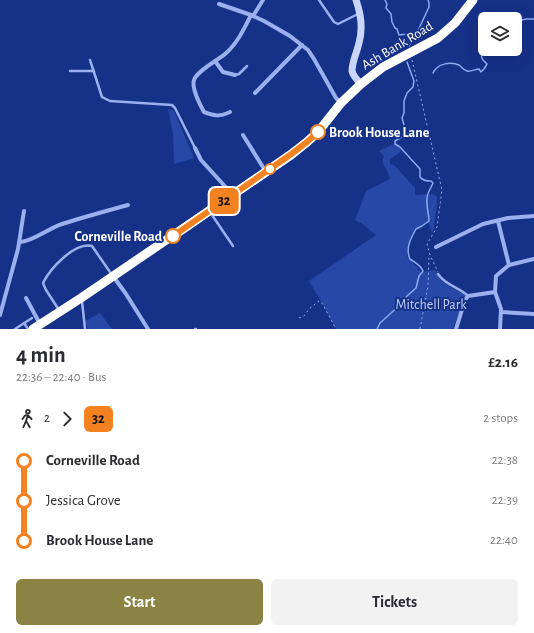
<!DOCTYPE html>
<html lang="en">
<head>
<meta charset="utf-8">
<style>
	:root { --surface:#fff; --page:#f2f2f3; --text:#2b2b33; --muted:#7c7c81; --accent:#8a8344 }
	body { margin:0; font-family:"Alegreya Sans",sans-serif; background:var(--page); color:var(--text); height:100vh; display:flex; flex-direction:column; font-size:15px; white-space:nowrap }
	* { box-sizing:border-box; margin:0 }
	p { font-size:13px; color:var(--muted) }
	.icon { flex:none; width:22px; height:22px; fill:none; stroke:currentColor; stroke-width:2; stroke-linecap:round; stroke-linejoin:round }
	.map { position:relative; height:329px; overflow:hidden }
	.sheet { display:flex; flex-direction:column; background:var(--surface); flex:1 }
	.sheet>* { flex:none }
	.badge { padding:0 8px; border-radius:6px; font-size:14px; line-height:26px }
	.controls { position:absolute; left:478px; top:12px; display:grid; gap:8px }
	.controls a { display:grid; place-items:center; width:44px; height:44px; border-radius:6px; background:var(--surface); box-shadow:0 4px 16px #0002; font-size:20px }
	.map>.badge { position:absolute; translate:-50% -50%; box-shadow:0 0 0 2px #fff }
	.legs { display:flex; align-items:center; gap:6px; height:44px; padding:0 16px; font-size:13px }
	.legs p { margin-inline-start:auto }
	.overview { display:flex; align-items:center; justify-content:space-between; height:68px; padding:0 16px }
	h1 { font-size:22px; font-weight:700; line-height:30px }
	.primary-button { display:flex; gap:8px; margin-top:auto; padding:8px 16px }
	.primary-button a { flex:1; height:46px; border-radius:6px; background:var(--accent); color:#fff; font-size:16px; font-weight:700; line-height:46px; text-align:center }
	.primary-button a+a { background:var(--page); color:var(--text) }
	ul { padding:0 16px; list-style:none }
	li { display:flex; align-items:center; gap:14px; height:40px; font-size:15px }
	li i { display:grid; place-items:center; width:6px; height:100%; margin:0 5px; background:currentColor }
	li i::after { content:''; width:10px; height:10px; margin:-5px; border:3px solid; border-radius:50%; background:var(--surface) }
	li p { margin-inline-start:auto }
	li:first-child i { background:linear-gradient(#0000 50%,currentColor 0) }
	li:last-child i { background:linear-gradient(currentColor 50%,#0000 0) }
	.map>svg:first-child { display:block }
</style>
</head>
<body>
<div class="map">
<svg width="534" height="329" viewBox="0 0 534 329">
	<rect width="100%" height="100%" fill="#153188"/>
	<g fill="#2748a7">
		<path d="M168 109 172 110 174 111 194 158 174 164 173 134Z"/>
		<path d="M396 143 399 145 401 151 398 154 390 159V164L395 166 415 188V195L433 194 437 197V204L435 218 434 229 432 233 428 222C425 224 420 226 417 228 411 232 408 249 407 256L421 272 436 270C438 283 454 289 464 294L465 296 453 329H336L322 303 309 281 376 235 361 223 355 220 366 191 390 179C389 176 388 172 386 169 383 163 381 162 384 156L379 151Z"/>
		<path d="M100 313 112 329H88L85 321Z"/>
	</g>
	<g fill="none" stroke-linecap="round" stroke-linejoin="round">
		<g stroke="#8da9f2" stroke-width="1.5">
			<path d="M385 0 387 4 386 8 391 14 392 22 395 28 397 29 399 35 407 34 412 38 409 46"/>
			<path d="M515 22 526 19H534"/>
			<path d="M410 44 416 35 429 7V3L428 0"/>
			<path d="M433 73C437 64 450 61 459 65 462 67 463 70 467 71 471 72 475 69 479 69L481 72 484 69 487 64C484 61 479 57 483 53L487 54 488 53 489 49"/>
			<path d="M377 329 380 323 401 304 407 296 416 288 419 276 423 271C421 266 415 262 410 259 405 249 411 238 416 229L422 226 429 221C429 214 426 206 427 198 427 193 431 188 433 183L431 181C427 181 423 181 420 177V169L400 147 395 144V141L405 135 406 132 402 118 404 113V101L407 93 413 87 414 81 407 62"/>
		</g>
		<g stroke="#9bb1ef" stroke-width="1" stroke-dasharray="2 3" stroke-linecap="butt">
			<path d="M412 60 442 190 437 227 427 244 430 255 438 272"/>
			<path d="M299 318 304 316 309 309 319 301 322 303 336 329"/>
			<path d="M420 329 428 286 429 255"/>
		</g>
		<g stroke="#9bb1ef" stroke-width="2.5">
			<path d="M319 0 334 22 338 24 358 14"/>
			<path d="M90 60 102 97 110 101 172 105 175 108 195 148"/>
			<path d="M70 71H94"/>
			<path d="M235 75 239 74 247 66"/>
			<path d="M210 212 233 246"/>
			<path d="M438 274C446 286 459 287 468 296"/>
			<path d="M82 301 85 329"/>
			<path d="M59 310 46 290 43 283C50 269 74 242 92 246L112 275"/>
			<path d="M24 323 28 329"/>
			<path d="M15 329 32 318"/>
			<path d="M195 329H196"/>
		</g>
		<g stroke="#9bb1ef" stroke-width="4">
			<path d="M219 4 251 15 264 21 290 36 308 50 314 59 336 98 341 103"/>
			<path d="M253 16 263 0"/>
			<path d="M215 61 223 72 235 75"/>
			<path d="M255 93 302 45"/>
			<path d="M230 112C219 117 215 116 204 112 200 105 191 87 194 80 197 71 218 60 225 54 237 44 244 29 251 15"/>
			<path d="M243 135 266 172"/>
			<path d="M195 148 201 160 232 194"/>
			<path d="M498 221 509 265"/>
			<path d="M20 242C32 242 49 228 62 224 84 217 106 211 128 205"/>
			<path d="M436 247 483 224 508 218 534 216"/>
			<path d="M113 276 126 294 148 329"/>
			<path d="M26 298 40 324"/>
			<path d="M501 312 534 314"/>
			<path d="M0 315 18 249 24 211"/>
			<path d="M456 329 465 300 468 296 495 292"/>
			<path d="M500 329 501 309 495 292 496 276 509 265 534 259"/>
		</g>
		<path stroke="#c9d5fa" stroke-width="7" d="M356 0C361 14 363 29 359 43 357 52 352 62 352 71 353 76 357 80 361 84"/>
		<path stroke="#fff" stroke-width="9" d="M33 329 81 298 291 155 307 142 318 132 341 103 361 84 383 67 438 38 455 23 473 0"/>
	</g>
	<g fill="none" stroke-linecap="round" stroke-linejoin="round">
		<defs>
			<path id="line-1" d="M173 236 290 155 307 142 318 132"/>
		</defs>
		<use href="#line-1" stroke="#fff" stroke-width="9"/>
		<use href="#line-1" stroke="#f58220" stroke-width="6"/>
	</g>
	<g fill="#fff" stroke="#f58220" stroke-width="2">
		<circle cx="318" cy="132" r="7"/>
		<circle cx="270" cy="169" r="5"/>
		<circle cx="173" cy="236" r="7"/>
	</g>
	<g text-anchor="middle" stroke-width="4" stroke-linejoin="round" paint-order="stroke">
		<g font-size="14" fill="#fff" stroke="#153188">
			<text transform="translate(397 45) rotate(-31)" y="5">Ash Bank Road</text>
		</g>
		<g font-size="14" font-weight="bold" fill="#fff" stroke="#153188" text-anchor="start">
			<text x="329" y="137">Brook House Lane</text>
			<text x="162" y="241" text-anchor="end">Corneville Road</text>
		</g>
		<g font-size="14" fill="#c1d0fb" stroke="#153188">
			<text x="431" y="309">Mitchell Park</text>
		</g>
	</g>
</svg>
<div class="controls">
<a><svg class="icon" aria-label="layers" viewBox="0 0 24 24"><path d="M12 4l9 5-9 5-9-5zM3 14l9 5 9-5"/></svg></a>
</div>
<b class="badge" style="left:224px;top:201px;background:#f58220;color:#111">32</b>
</div>
<section class="sheet">
<div class="overview"><div><h1>4 min</h1><p>22:36 – 22:40 · Bus</p></div><b>£2.16</b></div>
<div class="legs"><svg class="icon" aria-label="walk" viewBox="0 0 24 24"><circle cx="13" cy="4" r="2"/><path d="M13 8l-2 6 4 7M11 14l-3 7M7 12l3-4h3l4 4"/></svg>2<svg class="icon" aria-label="forward" viewBox="0 0 24 24"><path d="M9 5l7 7-7 7"/></svg><b class="badge" style="background:#f58220;color:#111">32</b><p>2 stops</p></div>
<ul>
<li><i style="color:#f58220"></i><b>Corneville Road</b><p>22:38</p></li>
<li><i style="color:#f58220"></i><span>Jessica Grove</span><p>22:39</p></li>
<li><i style="color:#f58220"></i><b>Brook House Lane</b><p>22:40</p></li>
</ul>
<div class="primary-button"><a>Start</a><a>Tickets</a></div>
</section>
</body>
</html>
